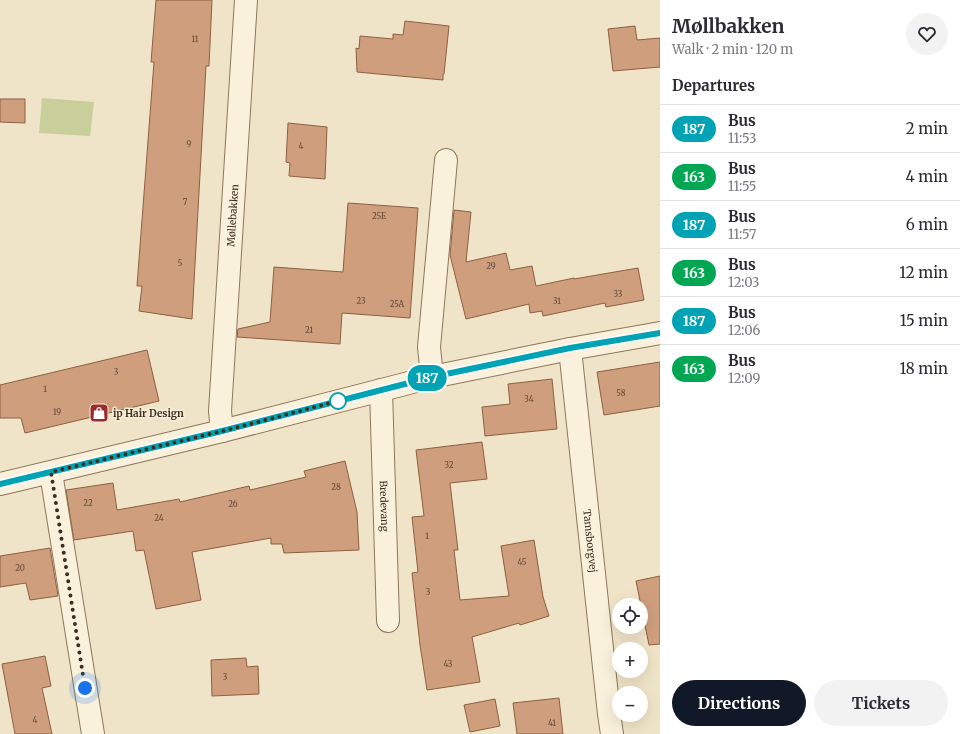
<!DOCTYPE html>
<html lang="en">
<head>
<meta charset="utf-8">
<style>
	:root { --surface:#fff; --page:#f2f2f3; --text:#2b2b33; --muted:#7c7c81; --line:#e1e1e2; --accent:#111827 }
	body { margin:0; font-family:Merriweather,serif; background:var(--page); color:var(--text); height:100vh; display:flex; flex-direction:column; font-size:15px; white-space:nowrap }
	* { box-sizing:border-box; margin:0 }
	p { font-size:13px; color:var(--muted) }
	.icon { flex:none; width:22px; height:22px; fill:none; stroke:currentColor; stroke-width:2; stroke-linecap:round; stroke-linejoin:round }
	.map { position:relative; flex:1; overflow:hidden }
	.sheet { display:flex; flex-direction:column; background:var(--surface); width:300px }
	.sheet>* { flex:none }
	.badge { padding:0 8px; border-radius:13px; font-size:14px; line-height:26px }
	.fabs { position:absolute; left:612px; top:598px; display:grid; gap:8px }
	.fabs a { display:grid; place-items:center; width:36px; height:36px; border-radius:50%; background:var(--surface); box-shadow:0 4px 16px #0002; font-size:20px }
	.you { position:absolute; width:20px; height:20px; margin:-10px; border:3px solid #fff; border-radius:50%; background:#1a73e8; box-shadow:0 0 0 6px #1a73e833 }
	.map>.badge { position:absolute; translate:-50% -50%; box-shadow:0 0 0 2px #fff }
	h2 { padding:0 12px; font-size:15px; line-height:36px }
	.round { display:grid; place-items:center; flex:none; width:42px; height:42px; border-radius:21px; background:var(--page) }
	.head { display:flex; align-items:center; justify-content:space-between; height:68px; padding:0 12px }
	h1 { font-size:19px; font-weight:700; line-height:30px }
	.primary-button { display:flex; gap:8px; margin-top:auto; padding:8px 12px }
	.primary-button a { flex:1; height:46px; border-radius:24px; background:var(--accent); color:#fff; font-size:16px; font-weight:700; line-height:46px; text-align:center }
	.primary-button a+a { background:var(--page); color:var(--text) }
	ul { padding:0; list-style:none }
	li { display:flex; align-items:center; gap:12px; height:48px; padding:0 12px; border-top:1px solid var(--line) }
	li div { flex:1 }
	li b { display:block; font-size:15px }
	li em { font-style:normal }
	li .badge { min-width:44px; font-weight:700; text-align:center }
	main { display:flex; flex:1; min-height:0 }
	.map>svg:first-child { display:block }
</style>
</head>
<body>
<main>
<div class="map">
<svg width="660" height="734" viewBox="0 0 660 734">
	<rect width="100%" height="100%" fill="#f0e4c8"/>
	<path fill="#c9cf9b" d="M42 98 94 102 90 136 39 133Z"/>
	<g fill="#cf9f7d" stroke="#8d5f41">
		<path d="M156 0H212L209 66H206L192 319 139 311 142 286H137L154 62H151Z"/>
		<path d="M405 21 449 26 444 74H443V80L357 72 356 48 359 49 360 36 393 39V34L403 35Z"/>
		<path d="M635 26 637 40 660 38V67L613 71 608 29Z"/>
		<path d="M0 99H25V123L0 122Z"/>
		<path d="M288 123 327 127 325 179 289 176 290 163 286 162Z"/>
		<path d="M348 203 418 208 410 318 342 313 340 344 237 337 238 329 270 322 274 267 343 272Z"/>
		<path d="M454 210 471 212 466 262 506 253 510 270 532 266 536 286 574 278V279L638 268 644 300 606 307 605 303 543 316 542 311 530 313 529 304 466 319 450 255Z"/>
		<path d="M147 350 159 401 25 433 21 418H0V385Z"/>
		<path d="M660 362V406L604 415 597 372Z"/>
		<path d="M552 379 557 429 485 436 482 407 510 404 508 384Z"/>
		<path d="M482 442 487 479 450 483 458 550H454L460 600 509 596 501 546 534 540 543 597 549 616 520 625 519 623 472 637 480 682 427 690 420 645 412 573 418 572 412 517 424 516 416 450Z"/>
		<path d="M345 461 357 512 359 550 284 553 282 544H271V538L192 552 201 600 156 609 144 550 136 551 133 531 74 540 66 490 113 483 117 510 179 499 180 502 249 486 250 490 306 477 304 471Z"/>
		<path d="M50 548 58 596 30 600 26 583 0 587V556Z"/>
		<path d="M660 576V644L649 645 636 581Z"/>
		<path d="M45 656 51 686 42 688 52 734H15L2 664Z"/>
		<path d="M246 658 247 667 258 666 259 694 212 696 211 660Z"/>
		<path d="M559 698 563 734H517L513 703Z"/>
		<path d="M495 699 500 726 470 732 464 705Z"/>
	</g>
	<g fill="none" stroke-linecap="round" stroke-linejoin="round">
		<defs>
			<g id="minor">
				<path id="s1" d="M570 349 609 714 612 734"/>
				<path d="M432 377 429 347 446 160"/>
				<path id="s2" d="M381 390 388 621"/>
				<path id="s3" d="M222 431 220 411 246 0"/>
				<path d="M51 473 93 734"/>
				<path d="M0 484 222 431 432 377 570 349 660 333"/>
			</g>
		</defs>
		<use href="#minor" stroke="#8d765c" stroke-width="24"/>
		<use href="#minor" stroke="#faf1dc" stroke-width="22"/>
	</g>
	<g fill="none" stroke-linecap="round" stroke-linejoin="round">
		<defs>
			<path id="line" d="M0 484 222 431 432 377 570 348 660 333"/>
		</defs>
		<use href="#line" stroke="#fff" stroke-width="9"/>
		<use href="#line" stroke="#00a3b4" stroke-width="6"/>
		<path stroke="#3d2e20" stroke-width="4" stroke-dasharray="0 7.2" d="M85 688 51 472 235 428 338 401"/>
	</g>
	<defs>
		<symbol id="shop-square" viewBox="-11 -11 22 22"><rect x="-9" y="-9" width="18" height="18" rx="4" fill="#9e2a2b" stroke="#f7eed8"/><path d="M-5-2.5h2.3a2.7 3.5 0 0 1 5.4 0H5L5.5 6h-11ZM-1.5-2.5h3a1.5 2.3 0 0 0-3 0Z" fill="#fff"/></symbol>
	</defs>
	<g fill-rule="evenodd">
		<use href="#shop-square" x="88" y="402" width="22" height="22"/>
	</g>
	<circle fill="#fff" stroke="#00a3b4" stroke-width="2" cx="338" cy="401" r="8"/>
	<g text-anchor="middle" stroke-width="3" stroke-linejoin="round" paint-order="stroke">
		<g font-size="8" fill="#624a37">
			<text x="195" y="42">11</text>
			<text x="189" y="147">9</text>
			<text x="301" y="149">4</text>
			<text x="185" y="205">7</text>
			<text x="379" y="219">25E</text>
			<text x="180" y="266">5</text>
			<text x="491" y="269">29</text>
			<text x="618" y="297">33</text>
			<text x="361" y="304">23</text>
			<text x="557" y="304">31</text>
			<text x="397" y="307">25A</text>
			<text x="309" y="333">21</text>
			<text x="116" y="375">3</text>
			<text x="45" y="392">1</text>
			<text x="621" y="396">58</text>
			<text x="529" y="402">34</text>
			<text x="57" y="415">19</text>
			<text x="449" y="468">32</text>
			<text x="336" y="490">28</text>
			<text x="88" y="506">22</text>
			<text x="233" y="507">26</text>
			<text x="159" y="521">24</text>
			<text x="427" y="539">1</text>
			<text x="522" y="565">45</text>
			<text x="20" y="571">20</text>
			<text x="428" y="595">3</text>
			<text x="448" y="667">43</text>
			<text x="225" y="680">3</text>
			<text x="35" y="723">4</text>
			<text x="552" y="726">41</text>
		</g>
		<g font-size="10" fill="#3d2e20" stroke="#f7eed8">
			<text dy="4" stroke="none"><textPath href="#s3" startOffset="216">Møllebakken</textPath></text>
			<text dy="4" stroke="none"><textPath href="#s2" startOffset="116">Bredevang</textPath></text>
			<text dy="4" stroke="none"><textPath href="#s1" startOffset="193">Tamsborgvej</textPath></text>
		</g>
		<g font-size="10" font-weight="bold" fill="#3d2e20" stroke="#f7eed8" text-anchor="start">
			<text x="113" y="417">ip Hair Design</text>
		</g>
	</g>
</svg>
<div class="fabs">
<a><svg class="icon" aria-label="locate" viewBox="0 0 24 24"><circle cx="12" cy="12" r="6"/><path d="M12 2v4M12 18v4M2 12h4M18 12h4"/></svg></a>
<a>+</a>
<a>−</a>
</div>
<div class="you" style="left:85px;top:688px"></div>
<b class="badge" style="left:427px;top:378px;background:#00a3b4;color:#fff">187</b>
</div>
<section class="sheet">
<div class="head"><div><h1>Møllbakken</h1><p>Walk · 2 min · 120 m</p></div><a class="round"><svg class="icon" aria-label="heart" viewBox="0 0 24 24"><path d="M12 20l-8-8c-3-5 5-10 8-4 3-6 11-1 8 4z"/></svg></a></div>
<h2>Departures</h2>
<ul>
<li><span class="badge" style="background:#00a3b4;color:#fff">187</span><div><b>Bus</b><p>11:53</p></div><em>2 min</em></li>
<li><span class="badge" style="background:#00a651;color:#fff">163</span><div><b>Bus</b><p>11:55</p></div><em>4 min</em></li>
<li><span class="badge" style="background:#00a3b4;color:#fff">187</span><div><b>Bus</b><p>11:57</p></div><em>6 min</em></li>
<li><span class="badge" style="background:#00a651;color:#fff">163</span><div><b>Bus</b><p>12:03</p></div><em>12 min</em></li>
<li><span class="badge" style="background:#00a3b4;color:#fff">187</span><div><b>Bus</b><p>12:06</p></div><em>15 min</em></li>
<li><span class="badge" style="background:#00a651;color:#fff">163</span><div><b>Bus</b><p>12:09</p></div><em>18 min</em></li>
</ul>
<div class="primary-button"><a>Directions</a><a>Tickets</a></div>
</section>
</main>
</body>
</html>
